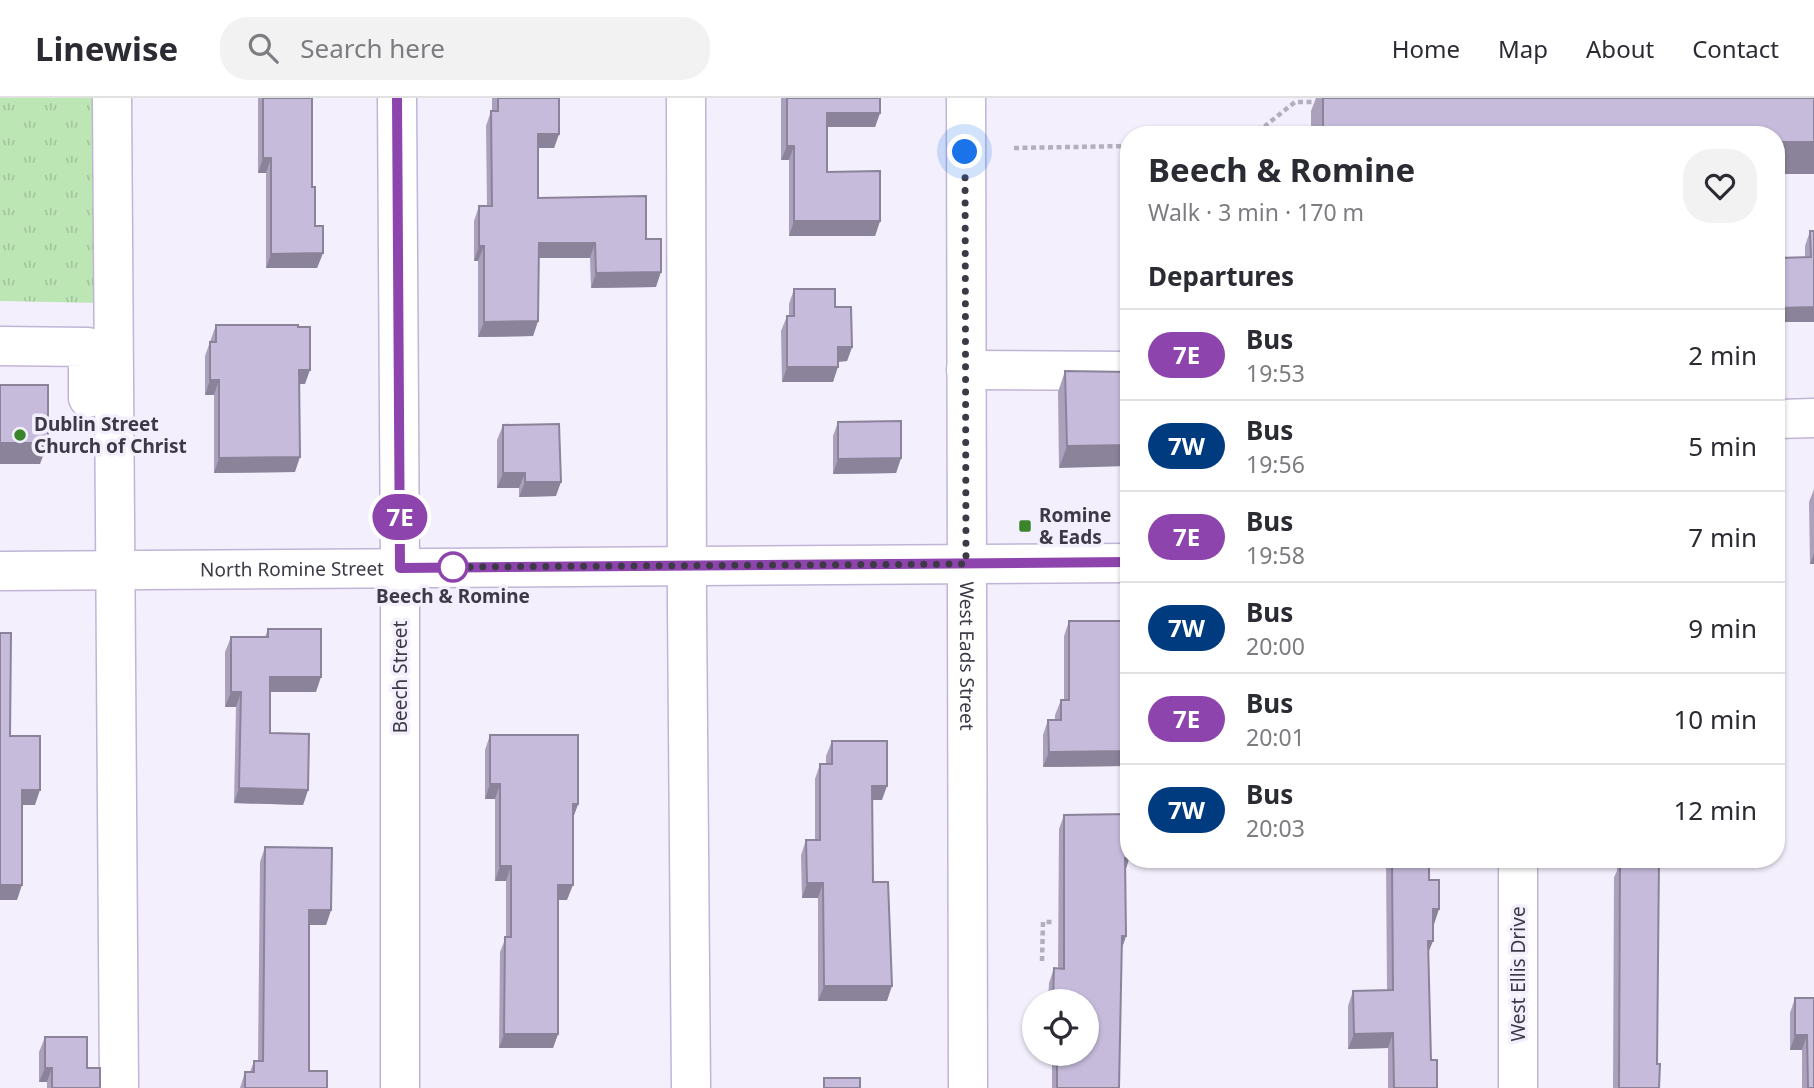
<!DOCTYPE html>
<html lang="en">
<head>
<meta charset="utf-8">
<style>
	:root { --surface:#fff; --page:#f2f2f3; --text:#2b2b33; --muted:#7c7c81; --line:#e1e1e2 }
	body { margin:0; font-family:"Noto Sans",sans-serif; background:var(--page); color:var(--text); height:100vh; display:flex; flex-direction:column; font-size:26px; white-space:nowrap }
	* { box-sizing:border-box; margin:0 }
	p { font-size:23px; color:var(--muted) }
	.icon { flex:none; width:38px; height:38px; fill:none; stroke:currentColor; stroke-width:2; stroke-linecap:round; stroke-linejoin:round }
	.map { position:relative; flex:1; overflow:hidden }
	.details { position:absolute; left:1120px; top:28px; width:665px; height:742px; display:flex; flex-direction:column; background:var(--surface); border-radius:28px; box-shadow:0 2px 5px #0004 }
	.details>* { flex:none }
	.badge { padding:0 14px; border-radius:23px; font-size:24px; line-height:46px }
	.buttons { position:absolute; left:1022px; top:891px; display:grid; gap:14px }
	.buttons a { display:grid; place-items:center; width:77px; height:77px; border-radius:50%; background:var(--surface); box-shadow:0 2px 5px #0004; font-size:35px }
	.you { position:absolute; width:35px; height:35px; margin:-18px; border:5px solid #fff; border-radius:50%; background:#1a73e8; box-shadow:0 0 0 10px #1a73e833 }
	.map>.badge { position:absolute; translate:-50% -50%; box-shadow:0 0 0 4px #fff }
	h2 { padding:0 28px; font-size:26px; line-height:63px }
	.round { display:grid; place-items:center; flex:none; width:74px; height:74px; border-radius:28px; background:var(--page) }
	.headline { display:flex; align-items:center; justify-content:space-between; height:119px; padding:0 28px }
	h1 { font-size:33px; font-weight:700; line-height:52px }
	ul { padding:0; list-style:none }
	li { display:flex; align-items:center; gap:21px; height:91px; padding:0 28px; border-top:2px solid var(--line) }
	li div { flex:1 }
	li b { display:block; font-size:26px }
	li em { font-style:normal }
	li .badge { min-width:77px; font-weight:700; text-align:center }
	header { display:flex; align-items:center; gap:42px; box-sizing:border-box; height:98px; padding:0 35px; background:var(--surface); border-bottom:2px solid var(--line) }
	header strong { font-size:33px }
	nav { display:flex; gap:38px; margin-inline-start:auto; font-size:24px }
	.search { width:490px; height:63px; background:var(--page); display:flex; align-items:center; gap:18px; box-sizing:border-box; padding:0 24px; border-radius:28px; color:var(--muted); font-size:26px }
	.map>svg:first-child { display:block }
</style>
</head>
<body>
<header>
<strong>Linewise</strong>
<div class="search"><svg class="icon" aria-label="search" viewBox="0 0 24 24"><circle cx="10" cy="10" r="6"/><path d="M15 15l6 6"/></svg>Search here</div>
<nav><a>Home</a><a>Map</a><a>About</a><a>Contact</a></nav>
</header>
<div class="map">
<svg width="1814" height="990" viewBox="0 0 1814 990">
	<defs>
		<pattern id="grass-tufts" width="24" height="20" patternUnits="userSpaceOnUse" patternTransform="scale(1.75)"><rect width="24" height="20" fill="#bde6b5"/><path d="M3 7l-1-3M5 7V3M7 7l1-3M15 17l-1-3M17 17v-4M19 17l1-3" fill="none" stroke="#a4c69d"/></pattern>
	</defs>
	<rect width="100%" height="100%" fill="#f4effd"/>
	<path fill="url(#grass-tufts)" d="M0 0H106L102 205 0 203Z"/>
	<g fill="none" stroke-linecap="round" stroke-linejoin="round">
		<defs>
			<g id="minor">
				<path d="M112 0 119 990"/>
				<path d="M397 0 400 470V990"/>
				<path d="M686 0 687 510 691 990"/>
				<path id="s1" d="M966 0 968 990"/>
				<path d="M0 248 88 249V300"/>
				<path d="M966 272 1129 273"/>
				<path d="M1776 321 1814 320"/>
				<path id="s2" d="M0 473 1129 465"/>
				<path d="M1518 761V990"/>
			</g>
		</defs>
		<use href="#minor" stroke="#c0b5d6" stroke-width="41"/>
		<g stroke="#b4afbd" stroke-width="4.5" stroke-dasharray="5 3.5" stroke-linecap="butt">
			<path d="M1240 37 1265 28 1295 4H1319"/>
			<path d="M1014 50 1129 48"/>
			<path d="M1042 863 1043 824H1052"/>
		</g>
		<use href="#minor" stroke="#fff" stroke-width="38"/>
	</g>
	<g fill="#aba1bd">
		<path d="M258 0H312V89L315 128 323 155 317 170H266V75H258Z"/>
		<path d="M492 0H559V36L554 50H538V100L646 141 656 189 591 190 590 160H539L538 223 533 238 478 239V163H474V123L479 108H487L486 28 491 13H492Z"/>
		<path d="M781 0H880V15L875 29H827V74L880 123 875 138H789V62H781Z"/>
		<path d="M1316 0H1814L1776 37H1311V13Z"/>
		<path d="M1810 133 1814 224H1776V160L1805 159V148Z"/>
		<path d="M794 191 835 209 852 249 847 263 838 264 833 284H782L781 233 787 218H789V206Z"/>
		<path d="M216 227 305 286H299L295 374 214 375V297H205V258Z"/>
		<path d="M1065 273 1129 274 1059 370 1058 294Z"/>
		<path d="M838 324 901 360 896 375 833 376V338Z"/>
		<path d="M503 327 556 398 519 399V390H497V342Z"/>
		<path d="M1814 391V466H1810L1809 404Z"/>
		<path d="M1069 523H1129V663L1127 668 1043 669V637L1048 622H1055V617L1061 602H1064V538Z"/>
		<path d="M268 531 316 594H270V635L308 692 303 707 234 705 236 609H225V554L231 539H265Z"/>
		<path d="M490 637 578 706 573 720 567 802H558V936L553 950H499L500 854 506 839V783H495V701H485V652Z"/>
		<path d="M832 643 882 702H872L873 784 887 903H818V800H802L801 757 806 742H815V681L820 666H826V658Z"/>
		<path d="M1064 717 1129 761 1125 773 1126 838 1122 850 1119 990H1052V956H1087V903H1048L1049 885 1054 870H1058L1059 731Z"/>
		<path d="M265 749 331 812 326 827H309V973L327 990H240L245 974H250L254 963H258L260 764Z"/>
		<path d="M1386 761H1429V782L1439 811 1434 826H1433L1428 856 1431 962 1437 990H1388V950L1348 951V908L1353 893 1387 892Z"/>
		<path d="M1617 761H1665L1663 767H1659L1657 966 1659 990H1613L1614 779 1617 773Z"/>
		<path d="M1795 900H1814V990H1802V952H1790V915Z"/>
		<path d="M45 939 87 970 100 990H47V984H39V954Z"/>
	</g>
	<g fill="#8b839a">
		<path d="M827 15H880L875 29H822Z"/>
		<path d="M538 36H559L554 50H533Z"/>
		<rect x="1776" y="44" width="38" height="32"/>
		<path d="M787 48H794L789 62H781Z"/>
		<path d="M263 60H271L266 75H258Z"/>
		<path d="M794 123H880L875 138H789Z"/>
		<path d="M539 145H595L590 160H534Z"/>
		<path d="M479 148H484L478 163H474Z"/>
		<path d="M323 155 317 170H266L271 156Z"/>
		<path d="M661 174 656 189 591 190 596 175Z"/>
		<path d="M1814 209V224H1776V210Z"/>
		<path d="M538 223 533 238 478 239 484 224Z"/>
		<path d="M838 249H852L847 263 832 264Z"/>
		<path d="M787 269H838L833 284H782Z"/>
		<path d="M299 272H310L305 286H294Z"/>
		<path d="M210 282H219L214 297H205Z"/>
		<path d="M0 345H48L40 366H0Z"/>
		<path d="M1129 347V368L1059 370 1067 348Z"/>
		<path d="M300 359 295 374 214 375 219 360Z"/>
		<path d="M901 360 896 375 833 376 838 361Z"/>
		<path d="M503 375H525L519 390H497Z"/>
		<path d="M525 384H561L556 398 519 399Z"/>
		<path d="M1814 455V466H1810Z"/>
		<path d="M270 579H321L316 594H265Z"/>
		<path d="M231 594H241L236 609H225Z"/>
		<path d="M1129 653V663L1127 668 1043 669 1049 654Z"/>
		<path d="M490 686H500L495 701H485Z"/>
		<path d="M872 688H887L882 702H866Z"/>
		<path d="M239 690 308 692 303 707 234 705Z"/>
		<path d="M22 692H40L35 707H17Z"/>
		<path d="M573 706H578L573 720Z"/>
		<path d="M1125 760H1129V761L1125 774Z"/>
		<path d="M1656 761H1665L1663 767H1654Z"/>
		<path d="M500 768H511L506 783H495Z"/>
		<path d="M807 785H823L818 800H802Z"/>
		<path d="M0 787H22L17 802H0Z"/>
		<path d="M558 787H573L567 802H553Z"/>
		<path d="M1433 811H1439L1434 826H1427Z"/>
		<path d="M309 812H331L326 827H304Z"/>
		<path d="M1122 838H1126L1121 853Z"/>
		<path d="M1428 843H1433L1427 858Z"/>
		<path d="M824 888H892L887 903H818Z"/>
		<path d="M1393 935 1388 950 1348 951 1354 936Z"/>
		<path d="M504 936H558L553 950H499Z"/>
		<path d="M1795 937H1807L1802 952H1790Z"/>
		<path d="M45 970H52L47 984H39Z"/>
	</g>
	<g fill="#c7bbdc" stroke="#8b839a" stroke-width="2">
		<path d="M263 0H312V89H315V128H323V155L271 156V60H263Z"/>
		<path d="M498 0H559V36H538V100L646 98V141H661V174L596 175 595 145H539L538 223 484 224V148H479V108H492L491 13H498Z"/>
		<path d="M787 0H880V15H827V74L880 73V123H794V48H787Z"/>
		<path d="M1323 0H1814V44H1776V37H1323Z"/>
		<path d="M1810 133H1814V209L1776 210V160L1811 159Z"/>
		<path d="M794 191H835V209H851L852 249H838V269H787V218H794Z"/>
		<path d="M216 227H298V229H310V272H299L300 359 219 360V282H210V244H216Z"/>
		<path d="M1065 273 1129 274V347L1067 348Z"/>
		<rect x="0" y="287" width="48" height="58"/>
		<path d="M901 323V360L838 361V324Z"/>
		<path d="M559 326 561 384H525V375H503V327Z"/>
		<path d="M1069 523H1129V653L1049 654 1048 622H1061V602H1069Z"/>
		<path d="M268 531H321V579H270V635L309 636 308 692 239 690 241 594H231V539H268Z"/>
		<path d="M0 535H11L10 638H40V692H22V787H0Z"/>
		<path d="M490 637H578V706H573V787H558V936H504L505 839H511V768H500V686H490Z"/>
		<path d="M832 643H887V688H872L873 784H888L892 888H824L823 785H807L806 742H820V666H832Z"/>
		<path d="M1129 716V760H1125L1126 838H1122L1119 990H1057V956H1087V903H1053L1054 870 1064 871V717Z"/>
		<path d="M265 749 332 750 331 812H309V973H327V990H245V974H254V963H263Z"/>
		<path d="M1392 761H1429V782H1439V811H1433V843H1428L1431 962H1437V990H1394L1393 935 1354 936 1353 893 1393 892Z"/>
		<path d="M1622 761H1659L1657 966H1660L1659 990H1619L1620 764H1622Z"/>
		<path d="M1795 900H1814V990H1808L1807 937H1795Z"/>
		<path d="M45 939H87V970H100V990H52V970H45Z"/>
		<rect x="824" y="980" width="36" height="10"/>
	</g>
	<g fill="none" stroke-linecap="round" stroke-linejoin="round">
		<defs>
			<path id="line" d="M397 0 400 470 1129 464"/>
		</defs>
		<use href="#line" stroke="#fff" stroke-width="16"/>
		<use href="#line" stroke="#8e44ad" stroke-width="10"/>
		<path stroke="#3e3947" stroke-width="7" stroke-dasharray="0 12.6" d="M453 469H449L966 466 965 54"/>
	</g>
	<g fill="#3a842b" stroke="#f4effd" stroke-width="2.5">
		<circle cx="20" cy="337" r="7"/>
		<rect x="1018" y="421" width="14" height="14" rx="3.5"/>
	</g>
	<circle fill="#fff" stroke="#8e44ad" stroke-width="3.5" cx="453" cy="469" r="14"/>
	<g text-anchor="middle" stroke-width="7" stroke-linejoin="round" paint-order="stroke">
		<g font-size="19" font-weight="bold" fill="#3e3947" stroke="#f4effd" text-anchor="start">
			<text x="34" y="333">Dublin Street<tspan x="34" dy="22">Church of Christ</tspan></text>
			<text x="1039" y="424">Romine<tspan x="1039" dy="22">&amp; Eads</tspan></text>
		</g>
		<g font-size="19" fill="#3e3947" stroke="#f4effd">
			<text dy="7" stroke="none"><textPath href="#s2" startOffset="292">North Romine Street</textPath></text>
			<text dy="7" stroke="none"><textPath href="#s1" startOffset="558">West Eads Street</textPath></text>
			<text transform="translate(400 579) rotate(-90)" y="7">Beech Street</text>
			<text transform="translate(1518 876) rotate(-90)" y="7">West Ellis Drive</text>
		</g>
		<g font-size="19" font-weight="bold" fill="#3e3947" stroke="#f4effd">
			<text x="453" y="505">Beech &amp; Romine</text>
		</g>
	</g>
</svg>
<div class="buttons">
<a><svg class="icon" aria-label="locate" viewBox="0 0 24 24"><circle cx="12" cy="12" r="6"/><path d="M12 2v4M12 18v4M2 12h4M18 12h4"/></svg></a>
</div>
<div class="you" style="left:965px;top:54px"></div>
<b class="badge" style="left:400px;top:419px;background:#8e44ad;color:#fff">7E</b>
<section class="details">
<div class="headline"><div><h1>Beech &amp; Romine</h1><p>Walk · 3 min · 170 m</p></div><a class="round"><svg class="icon" aria-label="heart" viewBox="0 0 24 24"><path d="M12 20l-8-8c-3-5 5-10 8-4 3-6 11-1 8 4z"/></svg></a></div>
<h2>Departures</h2>
<ul>
<li><span class="badge" style="background:#8e44ad;color:#fff">7E</span><div><b>Bus</b><p>19:53</p></div><em>2 min</em></li>
<li><span class="badge" style="background:#003b80;color:#fff">7W</span><div><b>Bus</b><p>19:56</p></div><em>5 min</em></li>
<li><span class="badge" style="background:#8e44ad;color:#fff">7E</span><div><b>Bus</b><p>19:58</p></div><em>7 min</em></li>
<li><span class="badge" style="background:#003b80;color:#fff">7W</span><div><b>Bus</b><p>20:00</p></div><em>9 min</em></li>
<li><span class="badge" style="background:#8e44ad;color:#fff">7E</span><div><b>Bus</b><p>20:01</p></div><em>10 min</em></li>
<li><span class="badge" style="background:#003b80;color:#fff">7W</span><div><b>Bus</b><p>20:03</p></div><em>12 min</em></li>
</ul>
</section>
</div>
</body>
</html>
